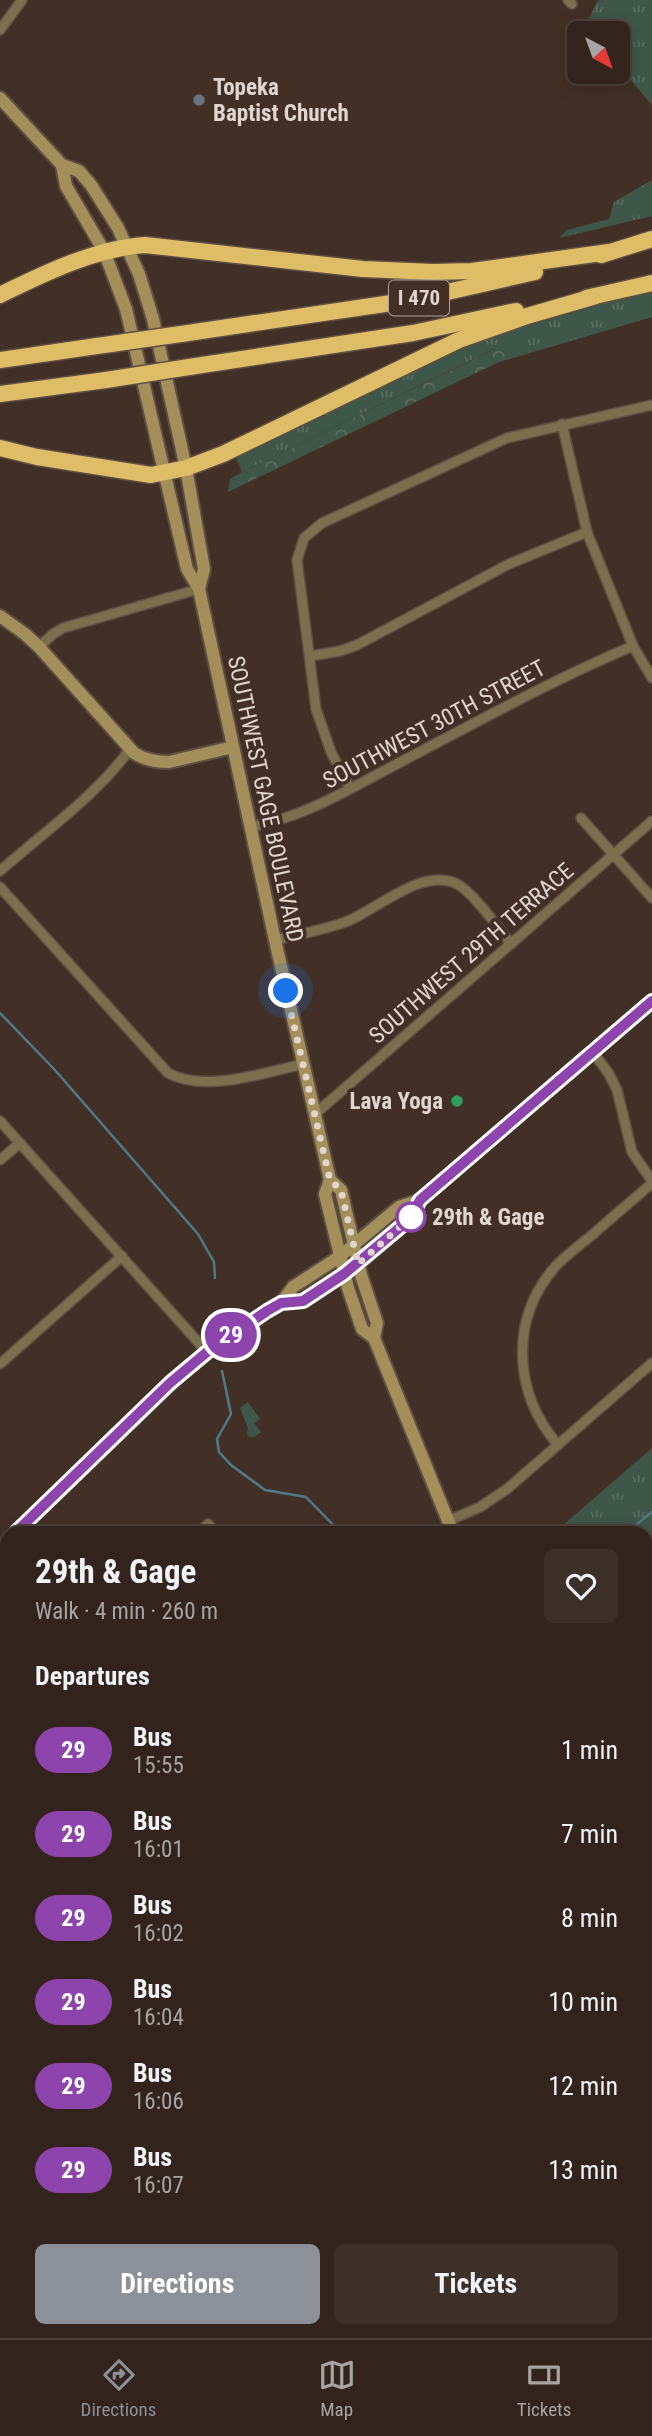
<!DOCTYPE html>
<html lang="en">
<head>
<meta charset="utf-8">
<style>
	:root { --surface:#32241c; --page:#3d3029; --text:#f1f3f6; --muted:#a8a4a3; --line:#4d413b; --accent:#8c9099 }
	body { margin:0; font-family:"Roboto Condensed",sans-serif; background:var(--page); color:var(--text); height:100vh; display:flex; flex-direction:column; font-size:26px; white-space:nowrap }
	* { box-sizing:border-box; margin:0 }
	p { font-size:23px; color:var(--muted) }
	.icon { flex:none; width:38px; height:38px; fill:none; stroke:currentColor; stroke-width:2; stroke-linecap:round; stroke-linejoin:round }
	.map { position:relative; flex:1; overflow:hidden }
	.sheet { position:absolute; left:0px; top:1526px; width:653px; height:812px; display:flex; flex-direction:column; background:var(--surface); border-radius:21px 21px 0 0; box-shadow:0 4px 18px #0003,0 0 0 2px var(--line) }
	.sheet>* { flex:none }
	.badge { padding:0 14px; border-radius:23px; font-size:24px; line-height:46px }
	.needle { width:46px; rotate:139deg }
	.tools { position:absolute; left:567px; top:21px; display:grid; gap:14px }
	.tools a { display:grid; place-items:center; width:63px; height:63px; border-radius:10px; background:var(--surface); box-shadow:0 4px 18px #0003,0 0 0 2px var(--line); font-size:35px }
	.you { position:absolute; width:35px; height:35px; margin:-18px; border:5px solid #fff; border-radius:50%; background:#1a73e8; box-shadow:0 0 0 10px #1a73e833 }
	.map>.badge { position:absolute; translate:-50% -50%; box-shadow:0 0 0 4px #fff }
	h2 { padding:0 35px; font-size:26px; line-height:63px }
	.round { display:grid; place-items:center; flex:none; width:74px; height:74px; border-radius:10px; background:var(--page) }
	.headline { display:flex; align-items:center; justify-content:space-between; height:119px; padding:0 35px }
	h1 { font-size:33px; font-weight:700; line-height:52px }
	.cta { display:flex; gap:14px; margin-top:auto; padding:14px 35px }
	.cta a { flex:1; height:80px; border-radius:10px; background:var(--accent); color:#fff; font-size:28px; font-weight:700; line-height:80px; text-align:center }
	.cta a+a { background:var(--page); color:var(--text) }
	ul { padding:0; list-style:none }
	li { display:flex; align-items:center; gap:21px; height:84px; padding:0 35px }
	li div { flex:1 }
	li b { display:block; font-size:26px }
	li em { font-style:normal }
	li .badge { min-width:77px; font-weight:700; text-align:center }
	.dock { display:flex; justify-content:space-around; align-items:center; height:98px; border-top:2px solid var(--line); background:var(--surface); font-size:19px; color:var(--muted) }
	.dock a { display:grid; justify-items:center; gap:4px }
	.dock .active { color:var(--accent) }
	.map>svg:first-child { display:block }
</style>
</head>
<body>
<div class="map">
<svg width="652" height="2338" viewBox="0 0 652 2338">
	<defs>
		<pattern id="grass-tufts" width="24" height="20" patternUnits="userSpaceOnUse" patternTransform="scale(1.75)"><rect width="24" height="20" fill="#3f5748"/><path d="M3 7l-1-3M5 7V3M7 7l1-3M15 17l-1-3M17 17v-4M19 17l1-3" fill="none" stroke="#5a6e61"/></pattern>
		<pattern id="forest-crowns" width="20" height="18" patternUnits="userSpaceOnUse" patternTransform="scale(1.75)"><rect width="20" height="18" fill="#3f5748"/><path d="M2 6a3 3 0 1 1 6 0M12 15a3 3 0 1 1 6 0" fill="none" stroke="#5a6e61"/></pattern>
	</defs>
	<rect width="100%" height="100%" fill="#423026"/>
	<g fill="url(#grass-tufts)">
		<path d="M598 0H652V105L618 65V33H591L585 27Z"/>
		<path d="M652 180V216L559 238 567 230 609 219 614 202Z"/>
		<path d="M652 289V317L520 356 494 349 242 472 236 457 469 343Z"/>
		<path d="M248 1402 260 1419 254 1423 261 1432 254 1437H249L247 1434 248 1428 240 1408Z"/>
		<path d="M652 1448V1633L646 1639V1533H554Z"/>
		<path d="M646 1800 652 1808V2338H0V1879L7 1870V2331H646Z"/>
	</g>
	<path fill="url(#forest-crowns)" d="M495 349 520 356 499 362 228 492 230 479 242 472Z"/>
	<g fill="#3f5748">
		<path d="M646 1847 652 1854V2078L646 2083Z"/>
		<path d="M646 2196H649L652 2212V2327L646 2328Z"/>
		<path d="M548 2331H630L596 2338H550Z"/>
	</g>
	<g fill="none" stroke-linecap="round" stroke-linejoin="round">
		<g stroke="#4e7b87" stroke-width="2.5">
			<path d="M0 1013 54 1069 198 1234 214 1262 215 1278"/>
			<path d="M222 1371 231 1414 217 1439 219 1452 231 1465 265 1490 306 1497 341 1533"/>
			<path d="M626 1533 652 1512"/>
			<path d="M0 1879 7 1870"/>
		</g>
		<defs>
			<g id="street">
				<path d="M568 0 572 4"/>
				<path d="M0 30 22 0"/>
				<path d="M562 424 587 532 633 646 652 678"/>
				<path d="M39 647 53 634 63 628 199 589"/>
				<path d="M311 656 340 651 357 645 509 564 587 532"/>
				<path d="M350 788 331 752 316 709 297 560 304 538 322 523 507 438 652 405"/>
				<path d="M581 818 652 898"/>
				<path d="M250 827C307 816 347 790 397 764 475 723 552 680 633 646"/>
				<path d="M0 871C44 832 96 796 130 749"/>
				<path d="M0 887 168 1073C205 1093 263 1073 303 1064"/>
				<path d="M275 940C299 934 325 930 348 921 379 908 423 867 457 884 473 892 499 929 511 944"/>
				<path d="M593 1052 609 1074 617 1090 632 1152 652 1181"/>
				<path d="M315 1114 652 821"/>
				<path d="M0 1121 207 1352"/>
				<path d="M0 1160 20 1143"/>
				<path d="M0 1364 122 1256"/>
				<path d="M558 1445C514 1394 509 1321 554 1268 565 1256 578 1246 591 1236 611 1218 632 1201 652 1183"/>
				<path d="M448 1521 480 1507 507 1489 652 1363"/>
				<path d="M198 1533 208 1524 216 1533"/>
				<path d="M0 1565 7 1572"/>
				<path d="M0 1603 7 1599"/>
				<path d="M0 1820 7 1817"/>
			</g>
			<g id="secondary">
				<path d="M0 98 62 165 79 171 91 185 118 228 139 274 153 319 186 468 204 569 199 589"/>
				<path d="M62 165 66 186 104 251 126 309 187 569 199 589 275 940 330 1180 325 1194 348 1288 362 1329 374 1338 453 1533"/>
				<path d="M0 616 25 634 39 647 134 753C145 760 156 762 169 762L233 747"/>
				<path d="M330 1180 341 1190 361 1275 377 1323 374 1338"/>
				<path d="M281 1303 303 1301 358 1264 410 1219 420 1200"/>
				<path d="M15 1533 187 1368 235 1332 281 1303 293 1287 339 1257 399 1207 420 1200 652 1001"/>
				<path d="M0 1548 7 1541"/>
				<path d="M646 1645 652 1640"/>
				<path d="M646 1787 652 1795"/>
			</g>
			<g id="highway">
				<path d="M601 255 652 239"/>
				<path d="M0 295C43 274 96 248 145 245L363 269 433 272 472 271 609 252"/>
				<path d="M586 298 652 283"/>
				<path d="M181 334 412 300 535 272"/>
				<path d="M0 360 97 346"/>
				<path d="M189 367 413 333 516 311"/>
				<path d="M0 394 106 380"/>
				<path d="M0 448 37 457 151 475 186 468 223 454 459 340 527 316 596 296"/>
			</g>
		</defs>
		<use href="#street" stroke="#5f4e44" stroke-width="12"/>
		<use href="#secondary" stroke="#5f4e44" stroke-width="16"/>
		<use href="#highway" stroke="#5f4e44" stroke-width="19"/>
		<use href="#street" stroke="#7b6f4e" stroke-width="9"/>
		<use href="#secondary" stroke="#a38f59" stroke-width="12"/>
		<use href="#highway" stroke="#ddbd66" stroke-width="16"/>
		<defs>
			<g id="highway-bridge">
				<path d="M97 346 181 334"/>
				<path d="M106 380 189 367"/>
			</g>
		</defs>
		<use href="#highway-bridge" stroke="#5f4e44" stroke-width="19" stroke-linecap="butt"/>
		<use href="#highway-bridge" stroke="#ddbd66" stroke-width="16"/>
	</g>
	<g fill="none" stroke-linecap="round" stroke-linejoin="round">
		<defs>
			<path id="line" d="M15 1533 170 1383 207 1352 267 1311 281 1303 303 1301 344 1274 410 1219 420 1200 652 1001"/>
		</defs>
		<use href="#line" stroke="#fff" stroke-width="16"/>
		<use href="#line" stroke="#8e44ad" stroke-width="10"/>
		<path stroke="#e1d5cf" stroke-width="7" stroke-dasharray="0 12.6" d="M286 991 330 1180 341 1190 358 1264 411 1217"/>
	</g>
	<circle fill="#6b7280" stroke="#423026" stroke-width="2.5" cx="199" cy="100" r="7"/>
	<circle fill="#2e9e5b" stroke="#423026" stroke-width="2.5" cx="457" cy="1101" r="7"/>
	<circle fill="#fff" stroke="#8e44ad" stroke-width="3.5" cx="411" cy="1217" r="14"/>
	<g text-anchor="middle" stroke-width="7" stroke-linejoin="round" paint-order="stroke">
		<rect fill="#423026" stroke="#b1a49c" stroke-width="2" x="389" y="280.5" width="60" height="35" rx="5"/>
		<g font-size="21" font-weight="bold" fill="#e1d5cf">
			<text x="419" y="305">I 470</text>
		</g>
		<g font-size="23" font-weight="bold" fill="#e1d5cf" stroke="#423026" text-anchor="start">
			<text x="213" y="95">Topeka<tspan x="213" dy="26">Baptist Church</tspan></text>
			<text x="443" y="1109" text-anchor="end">Lava Yoga</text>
		</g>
		<g font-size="23" fill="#e1d5cf" stroke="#423026">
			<text transform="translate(434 724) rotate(-28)" y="8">SOUTHWEST 30TH STREET</text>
			<text transform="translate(266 799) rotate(78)" y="8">SOUTHWEST GAGE BOULEVARD</text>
			<text transform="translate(471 953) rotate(-41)" y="8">SOUTHWEST 29TH TERRACE</text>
		</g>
		<g font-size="23" font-weight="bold" fill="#e1d5cf" stroke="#423026" text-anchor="start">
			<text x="432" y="1225">29th &amp; Gage</text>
		</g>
	</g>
</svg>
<div class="tools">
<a><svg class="needle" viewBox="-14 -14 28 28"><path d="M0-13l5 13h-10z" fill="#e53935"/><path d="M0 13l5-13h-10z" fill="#a8a4a3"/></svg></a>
</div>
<div class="you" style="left:286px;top:991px"></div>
<b class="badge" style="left:231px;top:1335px;background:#8e44ad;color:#fff">29</b>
<section class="sheet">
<div class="headline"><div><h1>29th &amp; Gage</h1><p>Walk · 4 min · 260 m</p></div><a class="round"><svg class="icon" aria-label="heart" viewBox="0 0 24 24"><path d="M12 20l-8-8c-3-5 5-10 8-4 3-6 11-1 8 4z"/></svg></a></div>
<h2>Departures</h2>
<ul>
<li><span class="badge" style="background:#8e44ad;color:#fff">29</span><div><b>Bus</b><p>15:55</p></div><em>1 min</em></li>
<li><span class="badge" style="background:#8e44ad;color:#fff">29</span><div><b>Bus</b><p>16:01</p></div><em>7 min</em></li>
<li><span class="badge" style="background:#8e44ad;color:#fff">29</span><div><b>Bus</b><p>16:02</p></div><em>8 min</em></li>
<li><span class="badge" style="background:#8e44ad;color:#fff">29</span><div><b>Bus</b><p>16:04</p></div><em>10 min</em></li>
<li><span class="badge" style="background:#8e44ad;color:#fff">29</span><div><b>Bus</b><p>16:06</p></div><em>12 min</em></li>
<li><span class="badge" style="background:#8e44ad;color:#fff">29</span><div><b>Bus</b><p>16:07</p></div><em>13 min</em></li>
</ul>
<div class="cta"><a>Directions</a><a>Tickets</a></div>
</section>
</div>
<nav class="dock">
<a class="active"><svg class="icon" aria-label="directions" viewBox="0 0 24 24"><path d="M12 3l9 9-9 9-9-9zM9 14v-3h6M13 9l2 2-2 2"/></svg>Directions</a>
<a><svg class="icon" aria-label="map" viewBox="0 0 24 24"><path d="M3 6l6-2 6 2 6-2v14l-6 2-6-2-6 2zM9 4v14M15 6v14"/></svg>Map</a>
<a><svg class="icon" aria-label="tickets" viewBox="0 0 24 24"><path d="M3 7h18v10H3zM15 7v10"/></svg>Tickets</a>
</nav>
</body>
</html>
